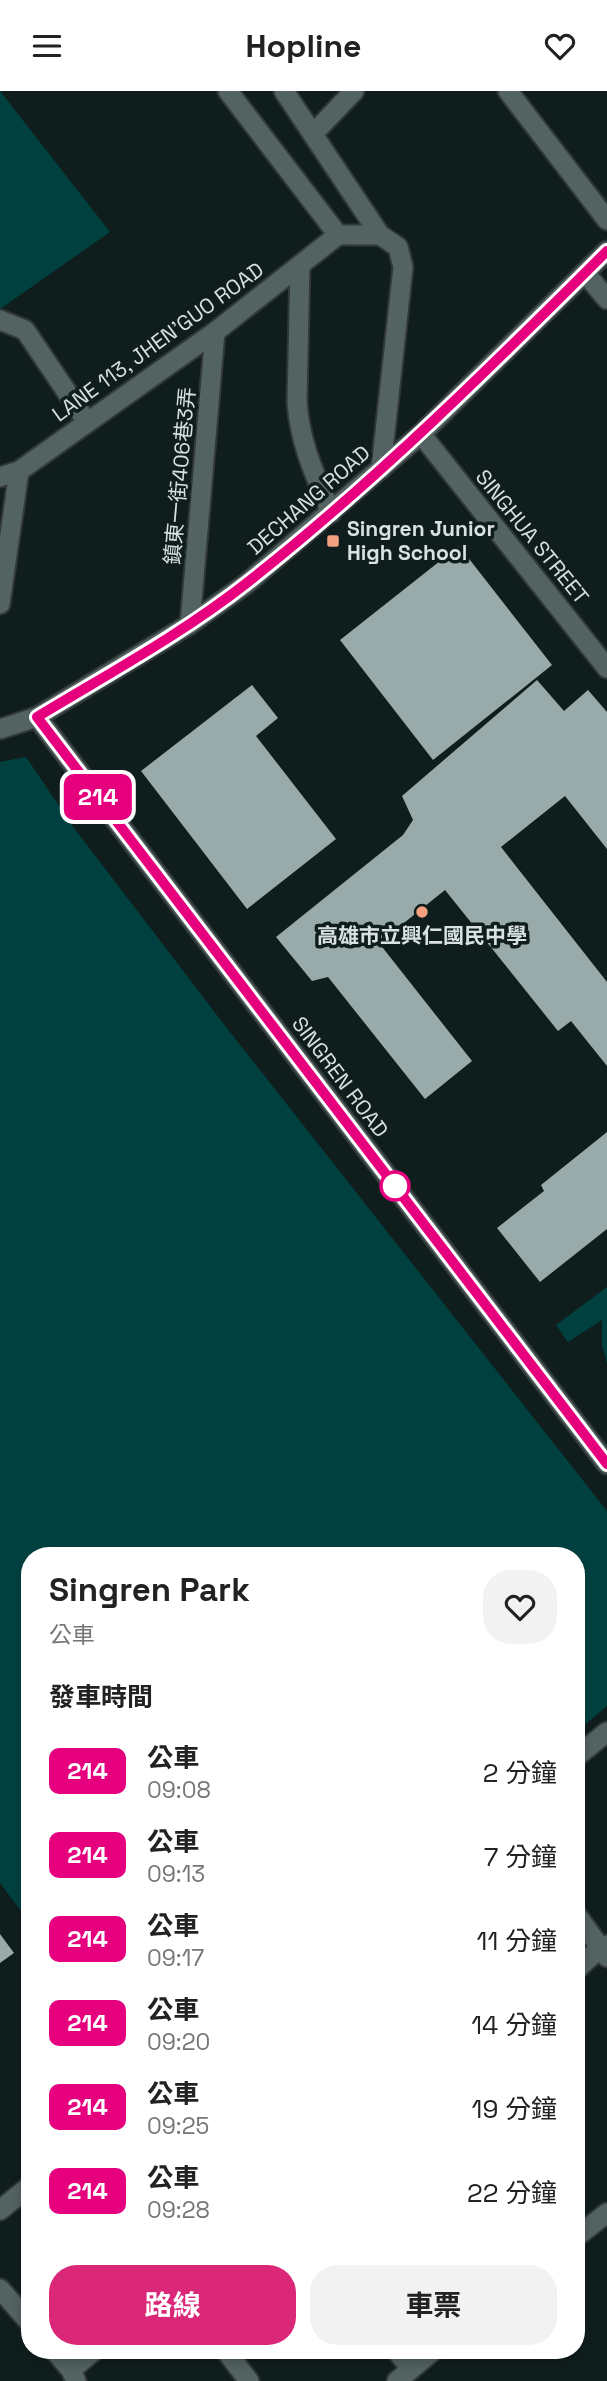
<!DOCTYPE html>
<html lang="zh-TW">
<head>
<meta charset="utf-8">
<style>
	:root { --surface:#fff; --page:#f2f2f2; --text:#222; --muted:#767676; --accent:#db2777 }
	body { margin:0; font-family:"Space Grotesk","Noto Sans TC",sans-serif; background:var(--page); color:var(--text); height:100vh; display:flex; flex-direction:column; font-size:26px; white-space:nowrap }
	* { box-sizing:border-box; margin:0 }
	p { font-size:23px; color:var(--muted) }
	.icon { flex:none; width:38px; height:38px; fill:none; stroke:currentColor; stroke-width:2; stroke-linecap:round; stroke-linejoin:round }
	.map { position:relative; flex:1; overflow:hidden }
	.side { position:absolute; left:21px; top:1456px; width:564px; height:812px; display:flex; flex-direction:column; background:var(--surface); border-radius:28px; box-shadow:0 4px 10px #0003 }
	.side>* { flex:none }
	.badge { padding:0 14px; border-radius:10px; font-size:24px; line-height:46px }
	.map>.badge { position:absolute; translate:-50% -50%; box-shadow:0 0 0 4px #fff }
	h2 { padding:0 28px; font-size:26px; line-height:63px }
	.round { display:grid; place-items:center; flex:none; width:74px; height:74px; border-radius:28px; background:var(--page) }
	.overview { display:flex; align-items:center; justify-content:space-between; height:119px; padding:0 28px }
	h1 { font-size:33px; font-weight:700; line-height:52px }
	.primary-button { display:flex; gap:14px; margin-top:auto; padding:14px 28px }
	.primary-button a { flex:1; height:80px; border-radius:28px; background:var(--accent); color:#fff; font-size:28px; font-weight:700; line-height:80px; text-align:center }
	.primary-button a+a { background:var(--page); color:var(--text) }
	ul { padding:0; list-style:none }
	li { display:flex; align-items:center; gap:21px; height:84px; padding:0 28px }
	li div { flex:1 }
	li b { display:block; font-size:26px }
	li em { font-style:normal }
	li .badge { min-width:77px; font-weight:700; text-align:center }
	header { display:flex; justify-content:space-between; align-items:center; height:91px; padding:0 28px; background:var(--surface); font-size:32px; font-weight:700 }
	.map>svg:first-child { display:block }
</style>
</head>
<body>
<header><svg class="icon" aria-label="menu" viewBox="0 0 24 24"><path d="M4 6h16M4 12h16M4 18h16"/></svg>Hopline<svg class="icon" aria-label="heart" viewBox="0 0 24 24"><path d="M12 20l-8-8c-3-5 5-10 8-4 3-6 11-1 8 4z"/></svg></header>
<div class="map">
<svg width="607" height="2290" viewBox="0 0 607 2290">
	<rect width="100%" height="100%" fill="#0f1e1d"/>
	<g fill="#004140">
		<path d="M0 0 110 141 0 218Z"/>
		<path d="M26 666 74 737 226 936 607 1420V1615L576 1641V1465H30V1832L0 1792V671Z"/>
		<path d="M607 1196V1272L602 1254V1229L568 1251 556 1234Z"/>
	</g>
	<g fill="#98aaa9">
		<path d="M459 455 552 574 433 669 340 549Z"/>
		<path d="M537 589 564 620 588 599 607 621V758L565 705 501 756 607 891V975L571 930 558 940 445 799 379 852 472 970 425 1008 328 886 312 890 276 846 403 744 413 729 402 705Z"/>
		<path d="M252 594 278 627 256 645 336 748 247 818 141 680Z"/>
		<path d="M607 1041V1138L540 1191 497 1137 544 1100 541 1094Z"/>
		<path d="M0 1843 14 1862 0 1872Z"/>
	</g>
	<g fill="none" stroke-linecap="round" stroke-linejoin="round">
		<defs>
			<g id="minor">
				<path d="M228 0 338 144"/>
				<path d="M284 0 380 144"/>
				<path d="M508 0 607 129"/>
				<path d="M313 43 354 0"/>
				<path d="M338 144H380L398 156 403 176 381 378"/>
				<path d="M300 174 297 311C300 353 315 384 331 422"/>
				<path d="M585 182 607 208"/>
				<path d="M0 229 25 239 87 331"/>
				<path d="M421 343 607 577"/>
				<path d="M0 386 19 380 215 241 338 144"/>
				<path d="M0 513 19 380"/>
				<path d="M190 533 215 241"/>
				<path d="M37 626 607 1373"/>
				<path d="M0 638 37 626 190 533 246 493 421 343 607 160"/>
				<path d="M576 1666 607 1641"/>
				<path d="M576 1823 607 1866"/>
				<path d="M576 1879 600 1857 607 1854"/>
				<path d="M0 2119 30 2095"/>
				<path d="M576 2146 607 2122"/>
				<path d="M0 2198 30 2232"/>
				<path d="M54 2259 71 2279 76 2290"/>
				<path d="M225 2259 249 2290"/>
				<path d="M396 2259 411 2278"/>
				<path d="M71 2279 95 2259"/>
				<path d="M397 2290 434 2259"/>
			</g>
		</defs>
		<use href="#minor" stroke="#303838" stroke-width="23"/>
		<use href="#minor" stroke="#536362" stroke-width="19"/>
	</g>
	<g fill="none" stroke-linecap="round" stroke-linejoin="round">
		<defs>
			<path id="line" d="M607 160C492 275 376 390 248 491 182 543 108 583 37 626L607 1373"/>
		</defs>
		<use href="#line" stroke="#fff" stroke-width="16"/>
		<use href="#line" stroke="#e6007e" stroke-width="10"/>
	</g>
	<g fill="#f2a07f" stroke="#0f1e1d" stroke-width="2.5">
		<rect x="326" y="443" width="14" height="14" rx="3.5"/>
		<circle cx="422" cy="821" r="7"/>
	</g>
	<circle fill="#fff" stroke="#e6007e" stroke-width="3.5" cx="395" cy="1095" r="14"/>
	<g text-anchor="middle" stroke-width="7" stroke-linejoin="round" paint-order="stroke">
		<g font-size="21" fill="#d8e1e0" stroke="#0f1e1d">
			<text transform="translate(158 251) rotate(-36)" y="7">LANE 113, JHEN'GUO ROAD</text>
			<text transform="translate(180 385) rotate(-85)" y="7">鎮東一街406巷3弄</text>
			<text transform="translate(309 409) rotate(-41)" y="7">DECHANG ROAD</text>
			<text transform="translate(532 446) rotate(51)" y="7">SINGHUA STREET</text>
			<text transform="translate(340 986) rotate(53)" y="7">SINGREN ROAD</text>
		</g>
		<g font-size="21" font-weight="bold" fill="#d8e1e0" stroke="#0f1e1d" text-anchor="start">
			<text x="347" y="445">Singren Junior<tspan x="347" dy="24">High School</tspan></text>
			<text x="422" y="852" text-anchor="middle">高雄市立興仁國民中學</text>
		</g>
	</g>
</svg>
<b class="badge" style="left:98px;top:706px;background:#e6007e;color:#fff">214</b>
<section class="side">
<div class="overview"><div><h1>Singren Park</h1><p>公車</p></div><a class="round"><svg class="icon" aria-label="heart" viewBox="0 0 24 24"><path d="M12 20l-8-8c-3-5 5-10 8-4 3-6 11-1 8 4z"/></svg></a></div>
<h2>發車時間</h2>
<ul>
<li><span class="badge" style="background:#e6007e;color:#fff">214</span><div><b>公車</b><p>09:08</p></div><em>2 分鐘</em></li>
<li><span class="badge" style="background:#e6007e;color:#fff">214</span><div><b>公車</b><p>09:13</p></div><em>7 分鐘</em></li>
<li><span class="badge" style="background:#e6007e;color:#fff">214</span><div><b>公車</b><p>09:17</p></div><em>11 分鐘</em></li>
<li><span class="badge" style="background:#e6007e;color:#fff">214</span><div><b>公車</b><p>09:20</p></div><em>14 分鐘</em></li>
<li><span class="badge" style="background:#e6007e;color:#fff">214</span><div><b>公車</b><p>09:25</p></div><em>19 分鐘</em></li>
<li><span class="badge" style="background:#e6007e;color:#fff">214</span><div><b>公車</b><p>09:28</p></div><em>22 分鐘</em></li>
</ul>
<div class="primary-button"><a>路線</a><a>車票</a></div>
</section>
</div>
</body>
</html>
